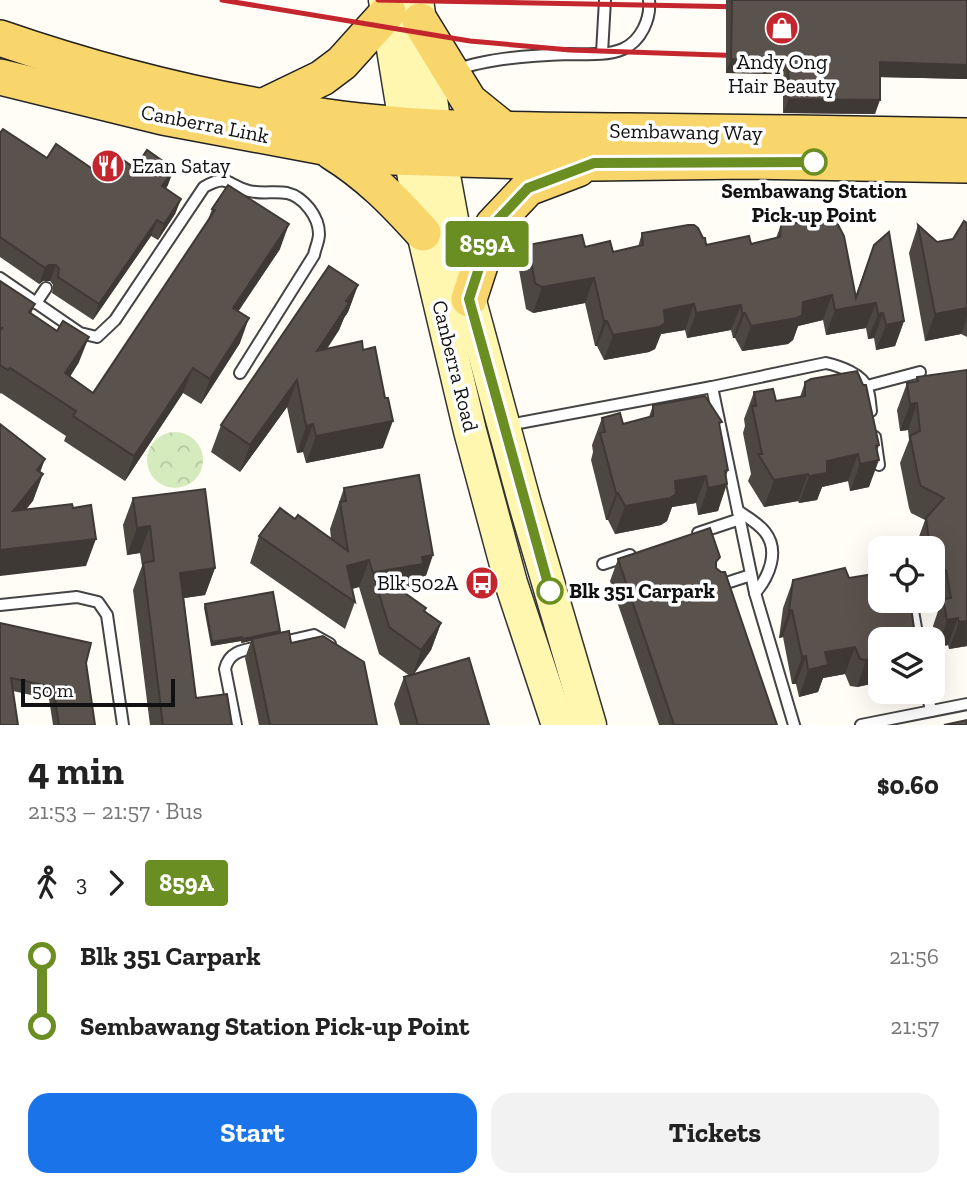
<!DOCTYPE html>
<html lang="en">
<head>
<meta charset="utf-8">
<style>
	:root { --surface:#fff; --page:#f2f2f2; --text:#222; --muted:#767676; --accent:#1a73e8 }
	body { margin:0; font-family:"Zilla Slab",serif; background:var(--page); color:var(--text); height:100vh; display:flex; flex-direction:column; font-size:26px; white-space:nowrap }
	* { box-sizing:border-box; margin:0 }
	p { font-size:23px; color:var(--muted) }
	.icon { flex:none; width:38px; height:38px; fill:none; stroke:currentColor; stroke-width:2; stroke-linecap:round; stroke-linejoin:round }
	.map { position:relative; height:725px; overflow:hidden }
	.side { display:flex; flex-direction:column; background:var(--surface); flex:1 }
	.side>* { flex:none }
	.badge { padding:0 14px; border-radius:5px; font-size:24px; line-height:46px }
	.fabs { position:absolute; left:868px; top:536px; display:grid; gap:14px }
	.fabs a { display:grid; place-items:center; width:77px; height:77px; border-radius:14px; background:var(--surface); box-shadow:0 7px 28px #0002; font-size:35px }
	.scale { position:absolute; left:21px; bottom:18px; width:154px; box-sizing:border-box; padding-left:7px; border:4px solid #111; border-top:0; font-size:19px; line-height:24px; white-space:nowrap; color:#111; -webkit-text-stroke:5px #fff; paint-order:stroke }
	.map>.badge { position:absolute; translate:-50% -50%; box-shadow:0 0 0 4px #fff }
	.legs { display:flex; align-items:center; gap:10px; height:77px; padding:0 28px; font-size:23px }
	.legs p { margin-inline-start:auto }
	.overview { display:flex; align-items:center; justify-content:space-between; height:119px; padding:0 28px }
	h1 { font-size:38px; font-weight:700; line-height:52px }
	.button { display:flex; gap:14px; margin-top:auto; padding:14px 28px }
	.button a { flex:1; height:80px; border-radius:21px; background:var(--accent); color:#fff; font-size:28px; font-weight:700; line-height:80px; text-align:center }
	.button a+a { background:var(--page); color:var(--text) }
	ul { padding:0 28px; list-style:none }
	li { display:flex; align-items:center; gap:24px; height:70px; font-size:26px }
	li i { display:grid; place-items:center; width:10px; height:100%; margin:0 9px; background:currentColor }
	li i::after { content:''; width:18px; height:18px; margin:-9px; border:5px solid; border-radius:50%; background:var(--surface) }
	li p { margin-inline-start:auto }
	li:first-child i { background:linear-gradient(#0000 50%,currentColor 0) }
	li:last-child i { background:linear-gradient(currentColor 50%,#0000 0) }
	.map>svg:first-child { display:block }
</style>
</head>
<body>
<div class="map">
<svg width="967" height="725" viewBox="0 0 967 725">
	<defs>
		<pattern id="park-crowns" width="20" height="18" patternUnits="userSpaceOnUse" patternTransform="scale(1.75)"><rect width="20" height="18" fill="#d5ebbd"/><path d="M2 6a3 3 0 1 1 6 0M12 15a3 3 0 1 1 6 0" fill="none" stroke="#b6c8a1"/></pattern>
	</defs>
	<rect width="100%" height="100%" fill="#fffdf5"/>
	<circle fill="url(#park-crowns)" cx="175" cy="460" r="28"/>
	<g fill="none" stroke-linecap="round" stroke-linejoin="round">
		<defs>
			<g id="service">
				<path d="M602 53 605 0"/>
				<path d="M457 70C486 58 538 55 569 54 586 54 607 56 623 49 641 41 651 19 649 0"/>
				<path d="M0 278 80 333 97 337 115 320 204 187C229 173 226 185 249 191 261 194 275 191 287 193 304 197 319 217 319 234 319 241 315 249 314 255L240 373"/>
				<path d="M36 303 46 288"/>
				<path d="M867 386 920 372"/>
				<path d="M712 387 755 593 794 725"/>
				<path d="M508 425 712 387 826 363C839 366 863 374 867 388 870 395 870 404 871 411"/>
				<path d="M875 437 879 465"/>
				<path d="M738 511C747 517 758 523 765 532 780 551 769 577 755 593"/>
				<path d="M698 533 740 519"/>
				<path d="M603 564 630 555"/>
				<path d="M717 586 751 575"/>
				<path d="M911 600 918 639"/>
				<path d="M0 605 77 597 98 602 107 615 123 725"/>
				<path d="M279 643 314 635 330 644"/>
				<path d="M927 691 931 711"/>
				<path d="M236 725 225 669C229 651 244 650 260 647"/>
				<path d="M861 725 967 704"/>
			</g>
			<g id="secondary">
				<path d="M385 0 423 233 470 431 511 583 558 725"/>
				<path d="M417 0 435 127 461 268 525 504 590 725"/>
			</g>
			<g id="primary">
				<path d="M420 21 469 101 505 130"/>
				<path d="M0 38C107 75 216 102 328 117 428 131 529 130 629 131 742 132 854 134 967 136"/>
				<path d="M0 77 163 117 324 147 391 157 594 163 749 161 967 165"/>
				<path d="M262 107 322 78 342 63 388 12"/>
				<path d="M332 152C369 175 394 201 423 233"/>
				<path d="M469 299 493 225 528 188 578 169"/>
			</g>
		</defs>
		<use href="#service" stroke="#444" stroke-width="14"/>
		<use href="#secondary" stroke="#333" stroke-width="35"/>
		<use href="#primary" stroke="#222" stroke-width="38"/>
		<use href="#service" stroke="#fff" stroke-width="10"/>
		<use href="#secondary" stroke="#fff6b0" stroke-width="32"/>
		<use href="#primary" stroke="#f9d66b" stroke-width="35"/>
		<g stroke="#c4262e" stroke-width="5">
			<path d="M222 0 470 41 570 50 747 56"/>
			<path d="M378 0 746 7"/>
		</g>
	</g>
	<g fill="#4d4742">
		<path d="M726 0H967V79L880 77 875 114 783 113V74L726 73Z"/>
		<path d="M0 133 47 158 97 172 135 168 168 185 166 188 181 199 175 214 158 240 151 236 93 320 52 293 53 285 50 281H43L39 284 0 257Z"/>
		<path d="M212 209 280 249 238 311 240 343 201 404 183 393 125 481 64 441 66 436 1 393 0 394V281L35 304 31 314 79 362 70 377 93 393 208 220Z"/>
		<path d="M967 223V337L961 334 925 341 909 253 918 225 937 242 953 239Z"/>
		<path d="M781 225 855 297 874 245 904 321 895 346 876 350 874 338 868 339 866 328 826 335 823 320 798 326 793 340 788 344 742 351 735 338H733L731 330 687 338 685 330 661 334 655 349 649 352 604 360 597 346H595L585 303 533 313 526 309 519 270 528 245 585 247 613 252 638 247 642 233 706 245 751 244 776 238Z"/>
		<path d="M358 285 348 312 344 318 339 330 327 349 383 448 306 463 303 452 297 453 287 407 240 472 211 452 221 425Z"/>
		<path d="M967 370V646L949 649 948 645 938 647 933 626 938 611 936 597H933V548H916V545L925 520 911 513 909 508 900 463 909 440 908 430 900 431 897 410 907 383 915 382 917 377Z"/>
		<path d="M805 382 877 452 869 487 850 491 848 481 822 487 817 500 799 503 798 501 764 507 748 481 751 474 743 433 745 426 744 419 754 392 776 401 800 397Z"/>
		<path d="M653 405 720 429 726 476 718 511 698 515 696 503 672 507 667 521 661 525 615 534 608 520H606L591 460 593 452 592 445 602 418 623 424 649 417Z"/>
		<path d="M344 488 424 582 416 584 413 591 404 593 424 611 441 623 431 650 413 674 489 725H400L394 704 404 677 410 676 379 654 359 587 352 589 355 602 345 629 250 563 259 536 331 539 330 529Z"/>
		<path d="M133 498 215 568 205 595 184 598 196 698 232 725H150L133 590 142 566 140 553 127 555 123 525Z"/>
		<path d="M618 559 716 568 777 725H659L610 581Z"/>
		<path d="M879 563H880V682L857 687 850 686 845 674 823 678 818 692 799 697 796 684H792L783 637 779 638 783 608 793 580 849 578 875 574Z"/>
		<path d="M205 604 279 633 377 725H259L245 658 251 641 241 643V641L211 646 204 608Z"/>
		<path d="M0 623 86 663 95 725H53L49 699 13 691Z"/>
	</g>
	<g fill="#3f3936">
		<path d="M731 59 788 60 783 74 726 73Z"/>
		<path d="M880 62 967 65V79L875 77Z"/>
		<path d="M789 99 880 100 875 114 783 113Z"/>
		<path d="M174 169 168 185 157 202 162 186Z"/>
		<path d="M181 199 175 214 158 240 164 224Z"/>
		<path d="M157 220 151 236 93 320 99 304Z"/>
		<path d="M289 224 280 249 224 333 233 308Z"/>
		<path d="M49 265H56L50 281H43L39 284 45 268Z"/>
		<path d="M594 278 585 303 533 313 542 287Z"/>
		<path d="M358 285 348 312 344 318 339 330 307 378 317 351Z"/>
		<path d="M832 295 823 320 798 326 793 340 788 344 742 351 751 326 803 302Z"/>
		<path d="M876 303 866 328 826 335 835 310Z"/>
		<path d="M694 304 685 330 661 334 655 349 649 352 604 360 613 335 664 310Z"/>
		<path d="M741 305 731 330 687 338 696 313Z"/>
		<path d="M967 308V318L961 334 925 341 935 314Z"/>
		<path d="M742 313H745L735 338H733Z"/>
		<path d="M883 313 874 338 868 339 878 314Z"/>
		<path d="M249 318 240 343 201 404 210 379Z"/>
		<path d="M604 321H607L597 346H595Z"/>
		<path d="M904 321 895 346 876 350 886 325Z"/>
		<path d="M89 337 79 362 56 398 65 373Z"/>
		<path d="M193 368 183 393 125 481 134 456Z"/>
		<path d="M297 380 287 407 240 472 250 445Z"/>
		<path d="M917 403 908 430 900 431 910 404Z"/>
		<path d="M393 421 383 448 306 463 316 436Z"/>
		<path d="M313 424 303 452 297 453 306 426Z"/>
		<path d="M879 445 874 461 879 460 869 487 850 491 860 464 876 446Z"/>
		<path d="M858 454 848 481 822 487 817 500 799 503 809 476 827 461Z"/>
		<path d="M45 459 37 481 43 474 33 501 3 538 13 511 37 470Z"/>
		<path d="M728 470 723 485 727 484 718 511 698 515 708 488 725 471Z"/>
		<path d="M808 474 798 501 764 507 774 480Z"/>
		<path d="M706 476 696 503 672 507 667 521 661 525 615 534 625 506 675 481Z"/>
		<path d="M616 493H618L608 520H606Z"/>
		<path d="M150 526 140 553 127 555 137 528Z"/>
		<path d="M96 539 86 566 0 576V550Z"/>
		<path d="M433 555 424 582 416 584 413 591 380 597 375 572 422 557Z"/>
		<path d="M369 560 359 587 340 592 347 566Z"/>
		<path d="M215 568 205 595 171 600 180 573Z"/>
		<path d="M933 569 946 570 936 597H933Z"/>
		<path d="M792 610 783 637 779 638 789 611Z"/>
		<path d="M958 618 948 645 938 647 947 620Z"/>
		<path d="M967 621V646L949 649 959 622Z"/>
		<path d="M441 623 431 650 412 677 421 650Z"/>
		<path d="M280 631 279 635 241 643 243 639Z"/>
		<path d="M242 637 241 641 211 646 212 642Z"/>
		<path d="M855 647 845 674 823 678 818 692 799 697 808 670 825 652Z"/>
		<path d="M806 656 796 684H792L802 657Z"/>
		<path d="M880 657V682L857 687 866 660Z"/>
	</g>
	<g fill="#5a524d" stroke="#3f3936" stroke-width="2">
		<path d="M732 0H967V65L880 62V100L789 99 788 60 731 59Z"/>
		<path d="M3 129 47 158 56 144 97 172 104 163 116 171 123 160 135 168 147 150 174 169 162 186 181 199 164 224 157 220 99 304 58 277 59 269 56 265H49L45 268 0 237V133Z"/>
		<path d="M228 185 289 224 233 308 249 318 210 379 193 368 134 456 73 416 76 411 10 368 8 370 0 365V330L2 328 0 327V281L35 304 29 312 57 331 63 321 89 337 65 373 93 393 215 210 212 209Z"/>
		<path d="M834 217 844 236 856 298 874 245 889 232 904 321 886 325 883 313 878 314 876 303 835 310 832 295 803 302 802 315 797 318 751 326 745 313H742L741 305 696 313 694 304 664 310 665 323 659 327 613 335 607 321H604L594 278 542 287 535 283 528 245 582 235 585 247 610 241 613 252 643 245 642 233 688 225H694L698 228 703 238H705L706 245 749 236 751 244 780 237 781 225Z"/>
		<path d="M964 221 967 223V308L935 314 918 225 937 242 953 239Z"/>
		<path d="M329 266 358 285 346 301 349 303 317 351 362 341 363 350 375 347 385 398H388L393 421 316 436 313 424 306 426 297 380 250 445 221 425Z"/>
		<path d="M967 370V621L959 622 958 618 947 620 943 599 951 598 946 570 933 569V548H930L926 518 944 498 921 486 919 481 910 436 920 431 917 403 910 404 907 383 918 381 917 377Z"/>
		<path d="M857 371 863 385H866L870 404 879 445 876 446 879 460 860 464 858 454 827 461V473L809 476 808 474 774 480 758 454H762L752 406H756L754 392 773 389 776 401 805 396V382L811 379Z"/>
		<path d="M705 396 722 422 719 423 728 470 725 471 727 484 708 488 706 476 675 481 676 494 670 498 625 506 618 493H616L600 433 605 432 602 418 620 413 623 424 653 416V405Z"/>
		<path d="M0 424 45 459 37 470 43 474 13 511 72 504 73 508 91 505 96 539 0 550Z"/>
		<path d="M419 475 433 555 422 557 423 564 375 572 426 608 424 611 441 623 421 650 389 627 369 560 347 566 355 602 259 536 280 508 295 519 298 515 348 551 340 502 346 501 344 488Z"/>
		<path d="M205 489 215 568 180 573 196 698 227 694 232 725H163L143 563 154 561 150 526 137 528 133 498Z"/>
		<path d="M710 528 720 557 716 562V568L721 572H725L777 725H674L618 559Z"/>
		<path d="M845 568 849 578 880 573V600H910L915 635H912V639H880V657L866 660 860 659 855 647 825 652 828 665 808 670 806 656 802 657 792 610 789 611 793 580Z"/>
		<path d="M273 592 280 631 243 639 242 637 212 642 205 604Z"/>
		<path d="M0 623 91 643 86 663 95 725H59L53 687 11 678 18 725H0Z"/>
		<path d="M289 631 291 643 323 636 364 662 377 725H270L252 639Z"/>
		<path d="M469 658 489 725H418L404 677Z"/>
		<path d="M967 720V725H944Z"/>
	</g>
	<g fill="none" stroke-linecap="round" stroke-linejoin="round">
		<defs>
			<path id="line-1" d="M550 591 469 299 493 225 528 188 594 163 814 162"/>
		</defs>
		<use href="#line-1" stroke="#fff" stroke-width="16"/>
		<use href="#line-1" stroke="#6b8e23" stroke-width="10"/>
	</g>
	<defs>
		<symbol id="shop-disc" viewBox="-11 -11 22 22"><circle r="9.5" fill="#c4262e" stroke="#fff"/><path d="M-5-2.5h2.3a2.7 3.5 0 0 1 5.4 0H5L5.5 6h-11ZM-1.5-2.5h3a1.5 2.3 0 0 0-3 0Z" fill="#fff"/></symbol>
		<symbol id="restaurant-disc" viewBox="-11 -11 22 22"><circle r="9.5" fill="#c4262e" stroke="#fff"/><path d="M-5-6h1v4h1v-4h1v4h1v-4h1v5L-1.5 .5V6h-2V.5L-5-1ZM5-6V6H3V1.5H1.5Q1.5-4 5-6Z" fill="#fff"/></symbol>
		<symbol id="bus-disc" viewBox="-11 -11 22 22"><circle r="9.5" fill="#c4262e" stroke="#fff"/><path d="M-5-6H5V4H4V6H2V4H-2V6H-4V4H-5ZM-3.5-4V0h7V-4ZM-3.5 1.2v1.5H-2V1.2ZM2 1.2v1.5H3.5V1.2Z" fill="#fff"/></symbol>
	</defs>
	<g fill-rule="evenodd">
		<use href="#shop-disc" x="763" y="9" width="38" height="38"/>
		<use href="#restaurant-disc" x="89" y="147" width="38" height="38"/>
		<use href="#bus-disc" x="463" y="564" width="38" height="38"/>
	</g>
	<g fill="#fff" stroke="#6b8e23" stroke-width="3.5">
		<circle cx="814" cy="162" r="12"/>
		<circle cx="550" cy="591" r="12"/>
	</g>
	<g text-anchor="middle" stroke-width="7" stroke-linejoin="round" paint-order="stroke">
		<g font-size="21" fill="#111" stroke="#fff">
			<text x="782" y="69">Andy Ong<tspan x="782" dy="24">Hair Beauty</tspan></text>
			<text x="132" y="173" text-anchor="start">Ezan Satay</text>
			<text x="458" y="590" text-anchor="end">Blk 502A</text>
		</g>
		<g font-size="21" fill="#111" stroke="#fff">
			<text transform="translate(205 124) rotate(11)" y="7">Canberra Link</text>
			<text transform="translate(686 132) rotate(1)" y="7">Sembawang Way</text>
			<text transform="translate(455 366) rotate(76)" y="7">Canberra Road</text>
		</g>
		<g font-size="21" font-weight="bold" fill="#111" stroke="#fff">
			<text x="814" y="198">Sembawang Station<tspan x="814" dy="24">Pick-up Point</tspan></text>
			<text x="569" y="598" text-anchor="start">Blk 351 Carpark</text>
		</g>
	</g>
</svg>
<div class="fabs">
<a><svg class="icon" aria-label="locate" viewBox="0 0 24 24"><circle cx="12" cy="12" r="6"/><path d="M12 2v4M12 18v4M2 12h4M18 12h4"/></svg></a>
<a><svg class="icon" aria-label="layers" viewBox="0 0 24 24"><path d="M12 4l9 5-9 5-9-5zM3 14l9 5 9-5"/></svg></a>
</div>
<div class="scale">50 m</div>
<b class="badge" style="left:487px;top:244px;background:#6b8e23;color:#fff">859A</b>
</div>
<section class="side">
<div class="overview"><div><h1>4 min</h1><p>21:53 – 21:57 · Bus</p></div><b>$0.60</b></div>
<div class="legs"><svg class="icon" aria-label="walk" viewBox="0 0 24 24"><circle cx="13" cy="4" r="2"/><path d="M13 8l-2 6 4 7M11 14l-3 7M7 12l3-4h3l4 4"/></svg>3<svg class="icon" aria-label="forward" viewBox="0 0 24 24"><path d="M9 5l7 7-7 7"/></svg><b class="badge" style="background:#6b8e23;color:#fff">859A</b></div>
<ul>
<li><i style="color:#6b8e23"></i><b>Blk 351 Carpark</b><p>21:56</p></li>
<li><i style="color:#6b8e23"></i><b>Sembawang Station Pick-up Point</b><p>21:57</p></li>
</ul>
<div class="button"><a>Start</a><a>Tickets</a></div>
</section>
</body>
</html>
